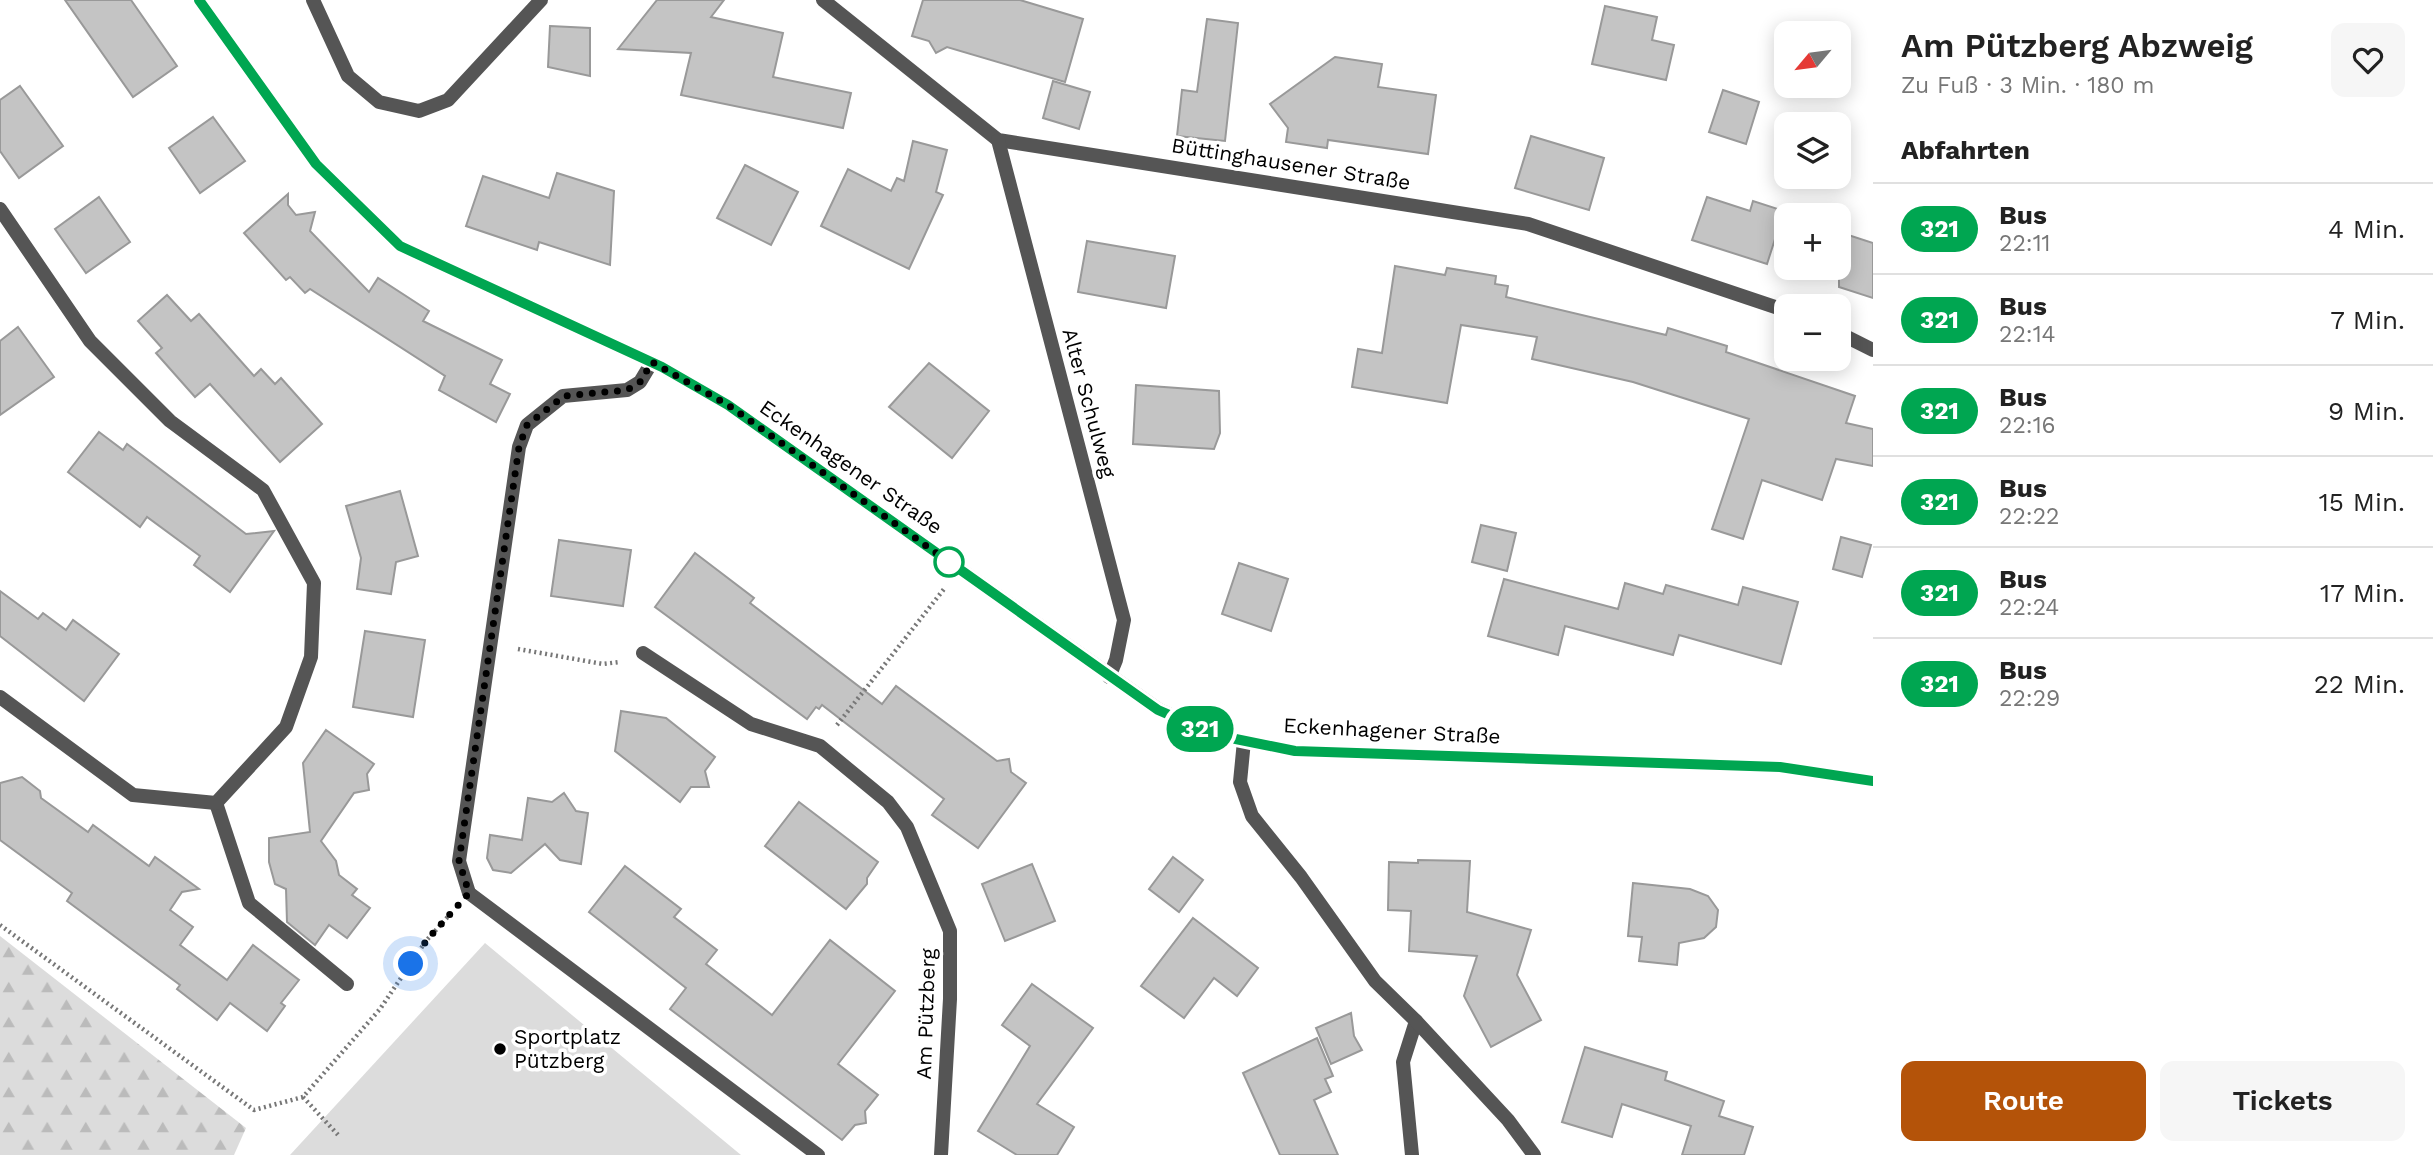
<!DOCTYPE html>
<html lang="de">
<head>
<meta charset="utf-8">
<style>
	:root { --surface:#fff; --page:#f6f6f6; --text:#222; --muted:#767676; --line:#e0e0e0; --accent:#b45309 }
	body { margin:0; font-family:"Work Sans",sans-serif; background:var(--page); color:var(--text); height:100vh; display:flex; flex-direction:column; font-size:26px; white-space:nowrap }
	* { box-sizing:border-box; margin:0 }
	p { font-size:23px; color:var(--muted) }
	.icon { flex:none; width:38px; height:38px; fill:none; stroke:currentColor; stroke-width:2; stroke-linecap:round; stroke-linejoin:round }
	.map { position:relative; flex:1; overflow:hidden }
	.details { display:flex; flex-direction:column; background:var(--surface); width:560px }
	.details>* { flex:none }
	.badge { padding:0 14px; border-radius:23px; font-size:24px; line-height:46px }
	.needle { width:46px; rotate:241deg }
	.buttons { position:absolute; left:1774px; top:21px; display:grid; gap:14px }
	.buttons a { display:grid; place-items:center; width:77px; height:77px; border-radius:14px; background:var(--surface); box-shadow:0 4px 18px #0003; font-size:35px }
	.you { position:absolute; width:35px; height:35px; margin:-18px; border:5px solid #fff; border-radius:50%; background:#1a73e8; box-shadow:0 0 0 10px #1a73e833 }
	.map>.badge { position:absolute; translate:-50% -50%; box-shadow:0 0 0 4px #fff }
	h2 { padding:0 28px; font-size:26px; line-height:63px }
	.round { display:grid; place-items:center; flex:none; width:74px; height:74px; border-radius:14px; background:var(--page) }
	.head { display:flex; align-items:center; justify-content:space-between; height:119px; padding:0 28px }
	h1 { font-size:33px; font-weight:600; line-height:52px }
	.primary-button { display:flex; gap:14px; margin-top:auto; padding:14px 28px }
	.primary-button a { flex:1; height:80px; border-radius:14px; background:var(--accent); color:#fff; font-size:28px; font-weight:600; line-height:80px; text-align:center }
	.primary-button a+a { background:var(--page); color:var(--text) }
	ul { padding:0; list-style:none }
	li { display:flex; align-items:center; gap:21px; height:91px; padding:0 28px; border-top:2px solid var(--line) }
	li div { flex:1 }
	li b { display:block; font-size:26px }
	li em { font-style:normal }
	li .badge { min-width:77px; font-weight:700; text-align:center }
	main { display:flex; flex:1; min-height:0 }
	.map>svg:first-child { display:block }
</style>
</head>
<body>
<main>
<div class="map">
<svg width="1873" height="1155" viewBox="0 0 1873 1155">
	<defs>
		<pattern id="forest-firs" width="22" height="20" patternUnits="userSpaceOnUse" patternTransform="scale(1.75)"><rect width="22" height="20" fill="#dcdcdc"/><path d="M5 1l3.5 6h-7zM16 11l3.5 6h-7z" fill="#bbb"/></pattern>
	</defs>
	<rect width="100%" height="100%" fill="#fff"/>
	<path fill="#dcdcdc" d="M485 943 741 1155H290Z"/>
	<path fill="url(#forest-firs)" d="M0 936 246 1128 234 1155H0Z"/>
	<g fill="#c4c4c4" stroke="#999" stroke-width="2">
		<path d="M65 0H131L177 66 133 97Z"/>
		<path d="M657 0H724L711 17 783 33 773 77 851 93 843 128 681 95 691 53 618 49Z"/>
		<path d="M923 0H1020L1083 19 1065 82 947 47 936 53 929 41 912 36Z"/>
		<path d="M1605 6 1657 17 1652 40 1674 45 1666 80 1592 64Z"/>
		<path d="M1207 19 1238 23 1225 141 1177 136 1182 90 1197 92Z"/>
		<path d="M550 26 590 28V76L548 67Z"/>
		<path d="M1335 57 1382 64 1378 87 1436 95 1428 154 1328 140 1327 148 1286 142 1288 128 1270 104Z"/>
		<path d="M1053 81 1090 92 1079 129 1043 118Z"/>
		<path d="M20 86 63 146 19 178 0 151V100Z"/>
		<path d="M1723 90 1759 102 1746 144 1709 132Z"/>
		<path d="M213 117 245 161 200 193 169 148Z"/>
		<path d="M1531 136 1604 158 1589 210 1515 188Z"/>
		<path d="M913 141 947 150 936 192 943 195 909 269 821 226 848 169 891 191 897 178 904 181Z"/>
		<path d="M745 165 798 192 771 245 717 218Z"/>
		<path d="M557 173 614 191 610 265 539 242 537 250 466 226 483 176 549 198Z"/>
		<path d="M288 194V205L296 215 315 212 310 231 369 292 378 278 429 311 423 321 502 360 490 384 510 394 496 422 439 390 445 376 310 289 305 293 290 277 286 280 244 233Z"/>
		<path d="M99 197 130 242 86 273 55 229Z"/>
		<path d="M1707 197 1750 211 1753 201 1784 211 1767 264 1692 240Z"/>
		<path d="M1839 232 1873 243V298L1839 287Z"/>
		<path d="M1087 241 1175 256 1166 308 1078 292Z"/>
		<path d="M1395 266 1445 275 1447 268 1496 276 1495 284 1508 286 1506 297 1666 335 1668 328 1727 346 1726 352 1855 396 1846 423 1873 429V466L1836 459 1822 500 1762 480 1743 539 1712 529 1749 419 1633 382 1532 359 1537 337 1461 325 1447 403 1352 387 1358 349 1382 353Z"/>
		<path d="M167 295 191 321 199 314 254 376 261 369 275 384 281 378 322 424 280 462 210 384 195 397 156 353 162 348 138 321Z"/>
		<path d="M18 327 54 377 0 415V341Z"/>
		<path d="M929 363 989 411 952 458 889 407Z"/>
		<path d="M1136 385 1219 391 1220 433 1214 449 1133 444Z"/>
		<path d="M99 432 123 450 127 444 246 534 274 531 230 592 194 565 200 556 147 517 140 527 68 472Z"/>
		<path d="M400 491 418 556 396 562 391 594 357 589 361 558 346 506Z"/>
		<path d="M1481 525 1516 533 1507 571 1472 562Z"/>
		<path d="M1841 537 1871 545 1862 577 1833 569Z"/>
		<path d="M559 540 631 550 623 606 551 596Z"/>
		<path d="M695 553 754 598 750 603 882 704 896 686 997 761 1009 759 1011 772 1026 783 978 848 932 815 944 799 822 705 819 709 816 707 807 719 655 607Z"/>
		<path d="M1239 563 1288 579 1271 631 1222 614Z"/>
		<path d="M1504 579 1618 609 1625 583 1663 594 1666 585 1738 605 1743 587 1798 602 1781 664 1679 635 1673 655 1565 626 1558 655 1488 636Z"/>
		<path d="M0 591 38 619 43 613 66 630 73 620 119 654 84 701 0 636Z"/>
		<path d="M365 631 425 640 413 717 353 707Z"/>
		<path d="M621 711 666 718 715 757 705 771 709 787H691L680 802 615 751Z"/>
		<path d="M326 730 374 764 367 774 369 790 354 793 321 841 336 861 339 875 357 889 352 895 370 908 347 938 329 925 315 945 287 922 286 889 275 884 269 862V838L310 832 303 763Z"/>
		<path d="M22 777 40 791 41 798 88 832 93 825 149 866 155 857 199 889 182 892 170 910 193 927 180 945 227 980 253 945 299 980 281 1003 285 1006 267 1031 230 1003 217 1020 177 989 180 985 67 901 72 893 0 840V783Z"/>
		<path d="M564 793 576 811 588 813 581 864 560 860 545 844 511 873 493 870 487 858 490 835 522 840 528 798 552 802Z"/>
		<path d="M799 802 878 862 867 878V884L846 909 765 846Z"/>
		<path d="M1173 857 1203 880 1179 912 1149 889Z"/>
		<path d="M1418 860 1470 861 1467 912 1531 930 1517 975 1541 1020 1491 1047 1464 996 1477 956 1409 951 1411 911 1388 910 1389 862 1418 863Z"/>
		<path d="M1032 864 1055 921 1005 941 982 884Z"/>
		<path d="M625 866 681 909 674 917 717 950 706 964 772 1015 830 940 895 991 838 1064 878 1095 865 1111 866 1123 855 1125 842 1140 670 1009 686 988 589 912Z"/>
		<path d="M1633 883 1690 889 1708 896 1718 910 1716 927 1704 938 1679 943 1677 965 1639 961 1642 937 1628 936Z"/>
		<path d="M1193 918 1258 968 1237 996 1214 978 1184 1018 1141 986Z"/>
		<path d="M1032 984 1093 1028 1037 1104 1074 1127 1057 1155H1017L978 1131 1030 1046 1002 1025Z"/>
		<path d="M1351 1013 1354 1036 1362 1050 1331 1064 1316 1028Z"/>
		<path d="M1317 1038 1333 1076 1325 1079 1331 1092 1314 1100 1338 1155H1280L1243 1073Z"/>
		<path d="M1585 1047 1667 1072 1665 1080 1724 1101 1719 1116 1753 1127 1744 1155H1682L1691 1126 1622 1104 1612 1137 1562 1122Z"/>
	</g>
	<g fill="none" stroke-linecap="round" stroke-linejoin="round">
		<g stroke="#777" stroke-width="4.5" stroke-dasharray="2 3.5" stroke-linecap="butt">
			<path d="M518 649 603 664 619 662"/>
			<path d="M837 725 944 589"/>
			<path d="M0 925 254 1110 303 1097 380 1009 426 941 452 912"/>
			<path d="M303 1097 339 1136"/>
		</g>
		<g stroke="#555" stroke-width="14">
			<path d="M216 803 249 903 347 984"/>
			<path d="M469 893 459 861 519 447 527 425 563 396 627 390 640 382 652 362"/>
		</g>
		<g stroke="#555" stroke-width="14">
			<path d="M313 0 348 76 379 102 419 111 448 100 541 0"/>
			<path d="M823 0 998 140 1528 224 1787 311"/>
			<path d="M998 140 1124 620 1116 660 1109 677"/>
			<path d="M0 209 90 341 170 421 263 490 314 583 311 657 286 727 216 803 133 795 0 697"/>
			<path d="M1839 333 1873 350"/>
			<path d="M643 653 751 724 820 746 888 802 907 827 950 931V999L941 1155"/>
			<path d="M1244 741 1240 782 1252 816 1301 877 1375 981 1416 1021 1403 1062 1412 1155"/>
			<path d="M469 893 818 1155"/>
			<path d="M1416 1021 1508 1120 1534 1155"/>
		</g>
		<path stroke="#222" stroke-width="14" d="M199 0 316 164 400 246 662 367 728 405 1159 710 1216 735 1295 751 1780 767 1873 781"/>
	</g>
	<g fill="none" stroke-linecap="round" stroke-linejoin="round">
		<defs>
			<path id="line" d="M199 0 316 164 400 246 662 367 728 405 1158 710 1216 735 1295 751 1780 767 1873 781"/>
		</defs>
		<use href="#line" stroke="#fff" stroke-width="16"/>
		<use href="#line" stroke="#00a651" stroke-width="10"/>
		<path stroke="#000" stroke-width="7" stroke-dasharray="0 12.6" d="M411 964 426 941 469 893 459 861 519 447 527 425 564 396 627 390 640 382 652 362 728 405 949 562"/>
	</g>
	<circle fill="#fff" stroke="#00a651" stroke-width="3.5" cx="949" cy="562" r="14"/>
	<circle fill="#000" stroke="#fff" stroke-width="2.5" cx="500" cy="1049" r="7"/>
	<g text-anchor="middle" stroke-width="7" stroke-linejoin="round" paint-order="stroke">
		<g font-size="21" fill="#000" stroke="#fff">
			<text transform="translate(1291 164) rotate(9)" y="7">Büttinghausener Straße</text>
			<text transform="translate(1089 403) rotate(75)" y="7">Alter Schulweg</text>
			<text transform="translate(851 467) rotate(35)" y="7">Eckenhagener Straße</text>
			<text transform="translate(1392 731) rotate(3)" y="7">Eckenhagener Straße</text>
			<text transform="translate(926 1014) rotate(-88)" y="7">Am Pützberg</text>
		</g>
		<g font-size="21" fill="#000" stroke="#fff" text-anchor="start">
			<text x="514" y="1044">Sportplatz<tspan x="514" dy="24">Pützberg</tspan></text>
		</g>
	</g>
</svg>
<div class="buttons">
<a><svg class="needle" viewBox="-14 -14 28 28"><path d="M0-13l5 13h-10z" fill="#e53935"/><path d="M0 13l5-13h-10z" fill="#767676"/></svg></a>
<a><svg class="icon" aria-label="layers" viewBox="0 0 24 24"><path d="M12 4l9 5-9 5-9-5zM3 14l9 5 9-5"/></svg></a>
<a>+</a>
<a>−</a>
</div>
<div class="you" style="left:411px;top:964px"></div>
<b class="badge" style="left:1200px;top:729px;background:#00a651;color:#fff">321</b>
</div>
<section class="details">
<div class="head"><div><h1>Am Pützberg Abzweig</h1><p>Zu Fuß · 3 Min. · 180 m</p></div><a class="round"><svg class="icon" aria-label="heart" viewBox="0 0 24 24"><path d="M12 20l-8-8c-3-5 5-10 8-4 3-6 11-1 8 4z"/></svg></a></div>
<h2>Abfahrten</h2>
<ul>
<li><span class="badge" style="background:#00a651;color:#fff">321</span><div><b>Bus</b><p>22:11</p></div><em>4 Min.</em></li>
<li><span class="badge" style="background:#00a651;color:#fff">321</span><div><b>Bus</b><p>22:14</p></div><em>7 Min.</em></li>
<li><span class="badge" style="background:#00a651;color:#fff">321</span><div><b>Bus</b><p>22:16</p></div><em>9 Min.</em></li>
<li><span class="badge" style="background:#00a651;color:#fff">321</span><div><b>Bus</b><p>22:22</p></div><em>15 Min.</em></li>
<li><span class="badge" style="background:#00a651;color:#fff">321</span><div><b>Bus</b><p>22:24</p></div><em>17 Min.</em></li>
<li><span class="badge" style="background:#00a651;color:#fff">321</span><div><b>Bus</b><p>22:29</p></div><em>22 Min.</em></li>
</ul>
<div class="primary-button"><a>Route</a><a>Tickets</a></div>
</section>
</main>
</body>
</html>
